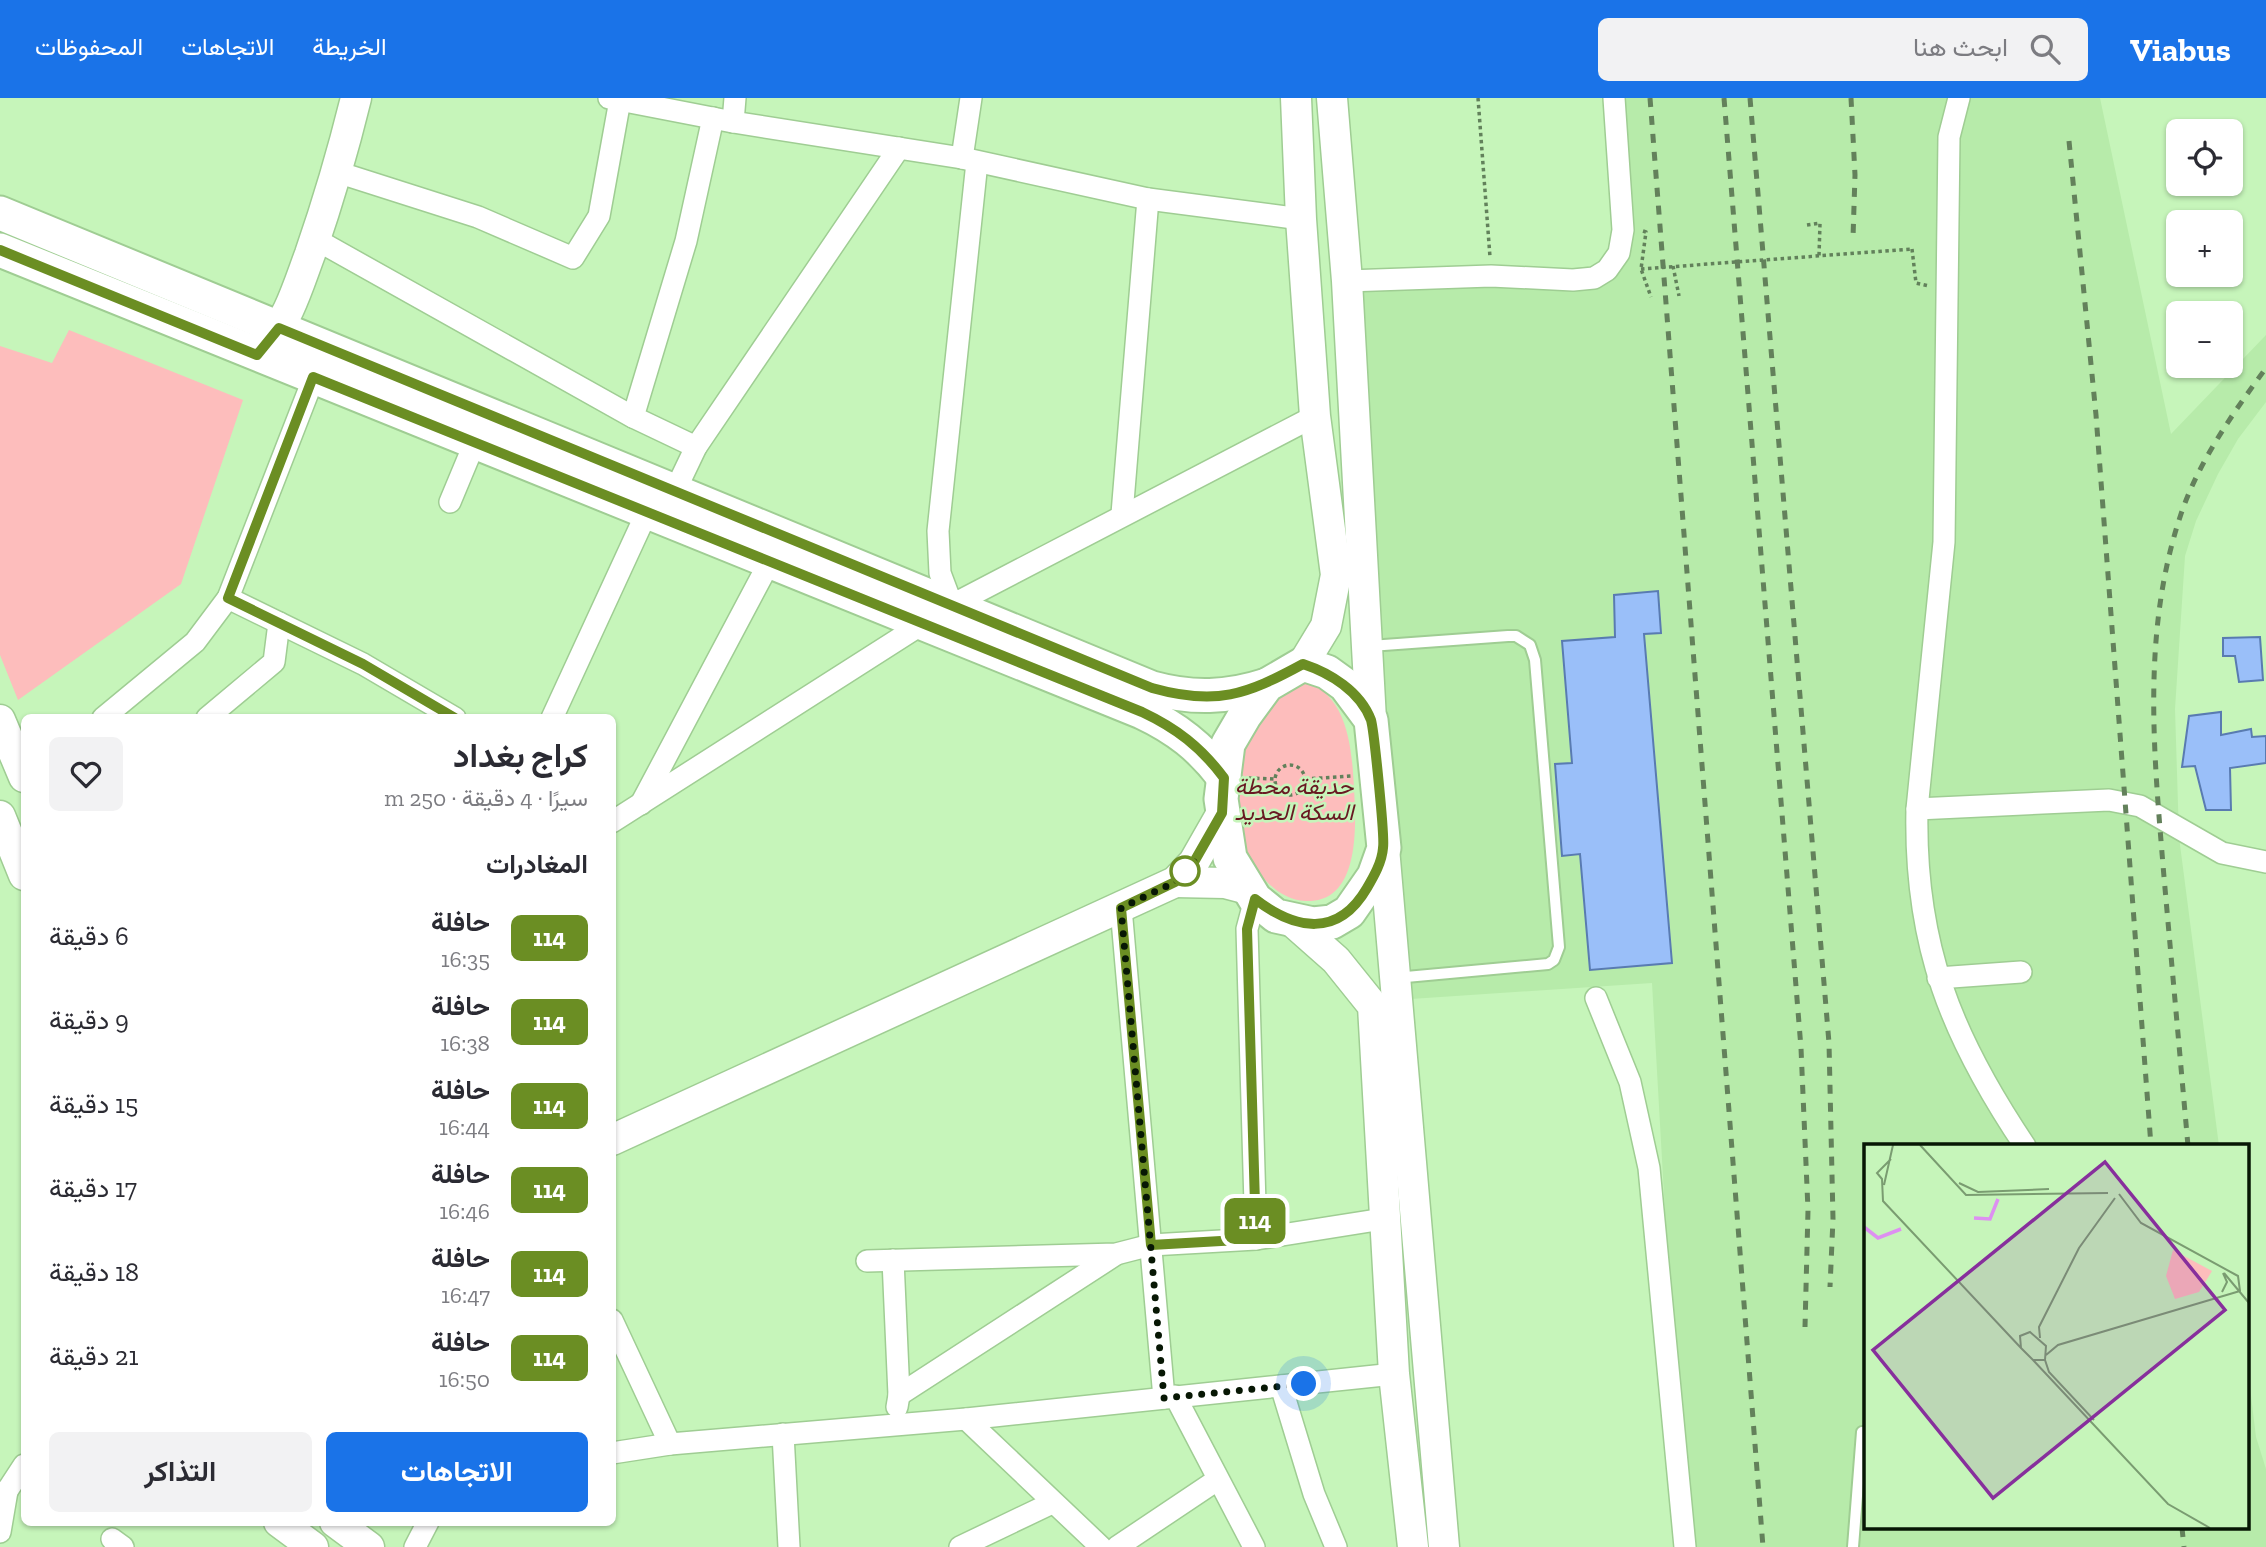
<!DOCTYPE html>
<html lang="ar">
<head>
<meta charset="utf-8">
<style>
	:root { --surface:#fff; --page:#f2f2f3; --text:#2b2b33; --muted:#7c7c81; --accent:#1a73e8 }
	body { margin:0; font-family:"Zilla Slab",Vazirmatn,serif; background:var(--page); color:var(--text); direction:rtl; height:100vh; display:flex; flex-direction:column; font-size:26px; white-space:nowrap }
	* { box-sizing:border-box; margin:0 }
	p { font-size:23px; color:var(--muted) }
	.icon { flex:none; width:38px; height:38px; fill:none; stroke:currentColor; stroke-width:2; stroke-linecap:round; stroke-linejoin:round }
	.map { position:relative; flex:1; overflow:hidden; direction:ltr }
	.side { position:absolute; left:21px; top:616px; width:595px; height:812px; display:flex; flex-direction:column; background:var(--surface); border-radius:10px; box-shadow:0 2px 5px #0004; direction:rtl }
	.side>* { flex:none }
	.badge { padding:0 14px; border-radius:10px; font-size:24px; line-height:46px }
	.buttons { position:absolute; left:2166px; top:21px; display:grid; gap:14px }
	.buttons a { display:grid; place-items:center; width:77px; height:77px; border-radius:10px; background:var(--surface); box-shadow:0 2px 5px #0004; font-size:35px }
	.you { position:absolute; width:35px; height:35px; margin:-18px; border:5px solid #fff; border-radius:50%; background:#1a73e8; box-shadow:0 0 0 10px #1a73e833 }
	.map>.badge { position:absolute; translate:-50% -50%; box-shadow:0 0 0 4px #fff }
	h2 { padding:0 28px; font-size:26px; line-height:63px }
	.round { display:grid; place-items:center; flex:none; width:74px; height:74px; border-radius:10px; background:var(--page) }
	.summary { display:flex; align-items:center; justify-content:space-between; height:119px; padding:0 28px }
	h1 { font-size:33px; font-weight:700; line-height:52px }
	.cta { display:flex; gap:14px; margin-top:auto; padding:14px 28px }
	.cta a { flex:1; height:80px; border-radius:10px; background:var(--accent); color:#fff; font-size:28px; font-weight:700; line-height:80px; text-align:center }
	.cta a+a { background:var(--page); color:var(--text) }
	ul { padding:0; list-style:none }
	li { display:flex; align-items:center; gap:21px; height:84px; padding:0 28px }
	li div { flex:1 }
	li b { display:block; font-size:26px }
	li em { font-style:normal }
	li .badge { min-width:77px; font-weight:700; text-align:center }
	header { display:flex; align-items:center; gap:42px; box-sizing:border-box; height:98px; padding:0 35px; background:var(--accent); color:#fff }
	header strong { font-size:33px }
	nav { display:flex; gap:38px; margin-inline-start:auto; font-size:24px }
	.search { width:490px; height:63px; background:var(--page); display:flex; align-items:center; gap:18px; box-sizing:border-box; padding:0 24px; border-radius:10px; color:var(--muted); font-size:26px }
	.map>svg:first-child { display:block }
</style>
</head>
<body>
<header>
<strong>Viabus</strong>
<div class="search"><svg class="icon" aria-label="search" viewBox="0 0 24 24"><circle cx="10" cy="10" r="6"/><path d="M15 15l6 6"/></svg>ابحث هنا</div>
<nav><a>الخريطة</a><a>الاتجاهات</a><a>المحفوظات</a></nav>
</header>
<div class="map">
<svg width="2266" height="1449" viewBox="0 0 2266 1449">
	<rect width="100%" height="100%" fill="#c6f5ba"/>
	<path fill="#b7ebaa" d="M1614 0H2100L2171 336 2266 237V304L2238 341 2218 376 2196 423 2185 458 2175 611 2179 739 2219 1048H1865V1430H2247V1265L2256 1339 2266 1371V1449H1684L1652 885 1396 902 1347 183 1491 178 1625 165Z"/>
	<g fill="#fdbdbc">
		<path d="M69 232 243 302 181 486 18 602 0 557V248L52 265Z"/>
		<path d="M1298 582C1348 591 1352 651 1354 691 1356 726 1361 806 1305 803 1262 801 1234 740 1233 702 1233 692 1236 681 1237 670 1239 662 1238 651 1241 644 1253 617 1274 597 1298 582Z"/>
	</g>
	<g fill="#9abff9" stroke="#597bb1" stroke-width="2">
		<path d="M1658 493 1661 535 1644 536 1672 865 1590 872 1580 756 1562 758 1555 666 1572 665 1562 543 1615 539 1614 497Z"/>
		<path d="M2260 539 2263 582 2239 584 2235 558H2223V540Z"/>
		<path d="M2221 614V637L2251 631 2252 639 2266 638V665L2230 670 2231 712H2206L2195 668 2182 669 2189 618Z"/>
	</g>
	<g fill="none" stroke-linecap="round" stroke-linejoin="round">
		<defs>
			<g id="lane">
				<path d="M1370 548 1508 538H1516L1530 547 1535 562 1559 849 1554 862 1548 866 1395 880"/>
				<path d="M1853 1449 1862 1334"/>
			</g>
			<g id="street">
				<path d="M609 0 733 24 962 60 1148 101 1301 121"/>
				<path d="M1959 0 1949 39 1944 444 1917 711 2109 702 2140 708 2222 755 2266 764"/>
				<path d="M733 24 735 0"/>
				<path d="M962 60 971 0"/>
				<path d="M337 74 478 119 573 160 599 118 620 2"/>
				<path d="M315 141 633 319"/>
				<path d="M1347 183 1491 178 1573 182 1594 180 1607 172 1619 155 1623 132 1614 0"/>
				<path d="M696 349 633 319 686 143 713 20"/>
				<path d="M675 393 696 349 899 50"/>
				<path d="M450 404 475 344"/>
				<path d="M1122 416 1148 101"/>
				<path d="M228 500 363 566 455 620"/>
				<path d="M952 507 940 475 938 433 977 64"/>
				<path d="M103 620 195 544 228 500 314 279"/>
				<path d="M207 620 274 564 279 525"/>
				<path d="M552 620 647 414"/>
				<path d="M641 706 770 463"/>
				<path d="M1917 711C1914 846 1951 938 2025 1048"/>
				<path d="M612 724 952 507 1315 318"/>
				<path d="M1255 801 1247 831 1256 1141"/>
				<path d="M1121 810 1164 1300"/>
				<path d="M1938 880 2021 874"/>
				<path d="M1596 900 1630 984 1649 1070 1685 1449"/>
				<path d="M893 1162 899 1297 897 1309"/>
				<path d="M867 1163 1116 1156 1151 1147 1256 1141 1383 1121"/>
				<path d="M612 1222 670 1346 966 1321 1394 1276"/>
				<path d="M1281 1288 1314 1396 1336 1449"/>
				<path d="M899 1297 1115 1157"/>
				<path d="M1175 1298 1254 1449"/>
				<path d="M966 1321 1101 1449"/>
				<path d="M783 1336 789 1449"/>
				<path d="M612 1355 670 1346"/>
				<path d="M7 1393 24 1367"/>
				<path d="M0 1395 7 1393 0 1434"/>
				<path d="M112 1441 123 1449"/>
				<path d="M415 1449 428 1424"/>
				<path d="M960 1449 1052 1405"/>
				<path d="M1117 1449 1217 1382"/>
			</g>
			<g id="secondary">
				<path d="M1296 0 1301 121 1315 318 1336 477 1326 528 1303 566"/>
				<path d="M1332 0 1347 183 1371 622"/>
				<path d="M265 248C289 221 298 188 310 156 328 104 343 53 356 0"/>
				<path d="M0 622 24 679"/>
				<path d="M0 718 24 777"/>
				<path d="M1384 750 1444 1449"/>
				<path d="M1175 784 1225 785 1248 791"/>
				<path d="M1293 824 1336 862 1373 908 1394 1276 1413 1449"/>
				<path d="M612 1042 1175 784 1194 764 1222 715"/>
				<path d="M279 1424 313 1449"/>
				<path d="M335 1424 369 1449"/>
			</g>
			<g id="primary">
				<path d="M0 115 1152 590C1192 601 1227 600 1267 587"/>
				<path d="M0 152 1142 614C1176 630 1201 649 1224 680"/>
				<path d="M1303 566 1327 574 1345 587 1371 622 1384 750 1374 778 1349 814 1332 824 1313 826 1276 818 1255 801 1230 760 1221 701 1228 646 1245 617 1267 587Z"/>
			</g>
		</defs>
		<use href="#lane" stroke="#9fcd93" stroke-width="14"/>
		<use href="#street" stroke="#9fcd93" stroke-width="24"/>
		<use href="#secondary" stroke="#9fcd93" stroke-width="33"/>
		<use href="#primary" stroke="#9fcd93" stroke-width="37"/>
		<g stroke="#62815b" stroke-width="3.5" stroke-dasharray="3.5 3.5" stroke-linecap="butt">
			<path d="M1478 0 1490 159"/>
			<path d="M1807 127 1820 125 1819 158"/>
			<path d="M1643 133 1646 134 1641 171 1651 199"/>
			<path d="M1912 151 1916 185 1929 188"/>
			<path d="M1673 168 1679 198"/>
			<circle cx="1290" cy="682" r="15"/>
			<path d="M1249 680 1275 681"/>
			<path d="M1305 681 1352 678"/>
		</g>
		<use href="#lane" stroke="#fff" stroke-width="10"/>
		<use href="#street" stroke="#fff" stroke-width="21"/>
		<use href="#secondary" stroke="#fff" stroke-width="30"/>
		<use href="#primary" stroke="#fff" stroke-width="33"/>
		<g stroke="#63815b" stroke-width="5" stroke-dasharray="9 9" stroke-linecap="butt">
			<path d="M1650 0 1763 1449"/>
			<path d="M1724 0 1801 950 1808 1112 1805 1229"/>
			<path d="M1750 0 1829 945 1833 1121 1830 1189"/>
			<path d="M1851 0 1855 77 1853 140"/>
			<path d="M2069 43 2096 317 2151 1048"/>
			<path d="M2188 1048C2180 958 2172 869 2164 779 2154 657 2141 535 2181 416 2199 363 2233 315 2266 270"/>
			<path d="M2182 1430 2184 1449"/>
		</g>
		<path stroke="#62815b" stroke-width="3.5" stroke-dasharray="3.5 3.5" stroke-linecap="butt" d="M1641 171 1912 151"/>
	</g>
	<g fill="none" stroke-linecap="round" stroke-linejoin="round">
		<defs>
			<path id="line" d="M0 152 257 257 279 230 1152 590C1216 608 1246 597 1303 566 1330 575 1360 593 1371 622 1374 633 1385 739 1383 750 1382 764 1374 778 1367 790 1338 840 1295 832 1255 801L1247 831 1256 1141 1151 1147 1121 810 1175 784 1194 764 1222 715 1224 680C1201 649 1176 630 1142 614L313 279 228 500 363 566 455 620"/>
		</defs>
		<use href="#line" stroke="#fff" stroke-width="16"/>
		<use href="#line" stroke="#6b8e23" stroke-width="10"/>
		<path stroke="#071704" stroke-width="7" stroke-dasharray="0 12.6" d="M1185 773 1194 764 1175 784 1121 810 1164 1300 1304 1286"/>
	</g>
	<circle fill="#fff" stroke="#6b8e23" stroke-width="3.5" cx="1185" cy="773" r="14"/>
	<g text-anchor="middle" stroke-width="5" stroke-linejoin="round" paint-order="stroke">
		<g font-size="23" font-style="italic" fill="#681922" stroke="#c6f5ba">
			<text x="1294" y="696">حديقة محطة<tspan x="1294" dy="26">السكة الحديد</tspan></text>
		</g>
	</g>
	<g transform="translate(1864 1046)">
		<rect width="385" height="385" fill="#c6f5ba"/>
		<path d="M309 106 348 127 335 148 311 155 302 132Z" fill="#fdbdbc"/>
		<path fill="none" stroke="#dd90f1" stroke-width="3.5" d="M110 74 126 75 134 55M0 83 14 94 37 85"/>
		<path fill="none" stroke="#7a9c71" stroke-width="2" d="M56 1 102 51 244 49M27 15 13 29 18 35 19 57 157 204M95 39 114 48 185 45M20 41 29 1M360 129 385 159M358 148 363 138 359 129M166 188 182 202 181 216H169L157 204 156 192ZM176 194 175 183 215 104 251 54M182 211 194 201 376 147 374 132 277 79 255 50M169 216 304 360 346 384M181 216 185 228 230 276"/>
		<path fill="#872f9c" fill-opacity="0.15" stroke="#872f9c" stroke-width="3.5" d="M241 18 361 166 129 354 9 206Z"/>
		<rect width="385" height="385" fill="none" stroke="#071704" stroke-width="3.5"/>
	</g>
</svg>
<div class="buttons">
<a><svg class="icon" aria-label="locate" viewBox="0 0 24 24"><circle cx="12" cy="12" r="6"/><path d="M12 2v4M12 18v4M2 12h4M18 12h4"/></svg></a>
<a>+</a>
<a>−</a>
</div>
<div class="you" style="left:1304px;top:1286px"></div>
<b class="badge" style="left:1255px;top:1123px;background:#6b8e23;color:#fff">114</b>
<section class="side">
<div class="summary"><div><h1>كراج بغداد</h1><p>سيرًا · 4 دقيقة · 250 m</p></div><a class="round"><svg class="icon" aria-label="heart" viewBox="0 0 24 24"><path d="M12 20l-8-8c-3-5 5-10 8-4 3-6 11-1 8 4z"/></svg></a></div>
<h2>المغادرات</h2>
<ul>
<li><span class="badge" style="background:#6b8e23;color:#fff">114</span><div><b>حافلة</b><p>16:35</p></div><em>6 دقيقة</em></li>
<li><span class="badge" style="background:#6b8e23;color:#fff">114</span><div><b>حافلة</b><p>16:38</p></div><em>9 دقيقة</em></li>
<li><span class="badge" style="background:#6b8e23;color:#fff">114</span><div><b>حافلة</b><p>16:44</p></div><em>15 دقيقة</em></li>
<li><span class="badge" style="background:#6b8e23;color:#fff">114</span><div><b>حافلة</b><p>16:46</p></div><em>17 دقيقة</em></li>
<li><span class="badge" style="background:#6b8e23;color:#fff">114</span><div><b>حافلة</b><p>16:47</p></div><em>18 دقيقة</em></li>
<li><span class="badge" style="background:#6b8e23;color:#fff">114</span><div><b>حافلة</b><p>16:50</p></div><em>21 دقيقة</em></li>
</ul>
<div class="cta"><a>الاتجاهات</a><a>التذاكر</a></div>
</section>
</div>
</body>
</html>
